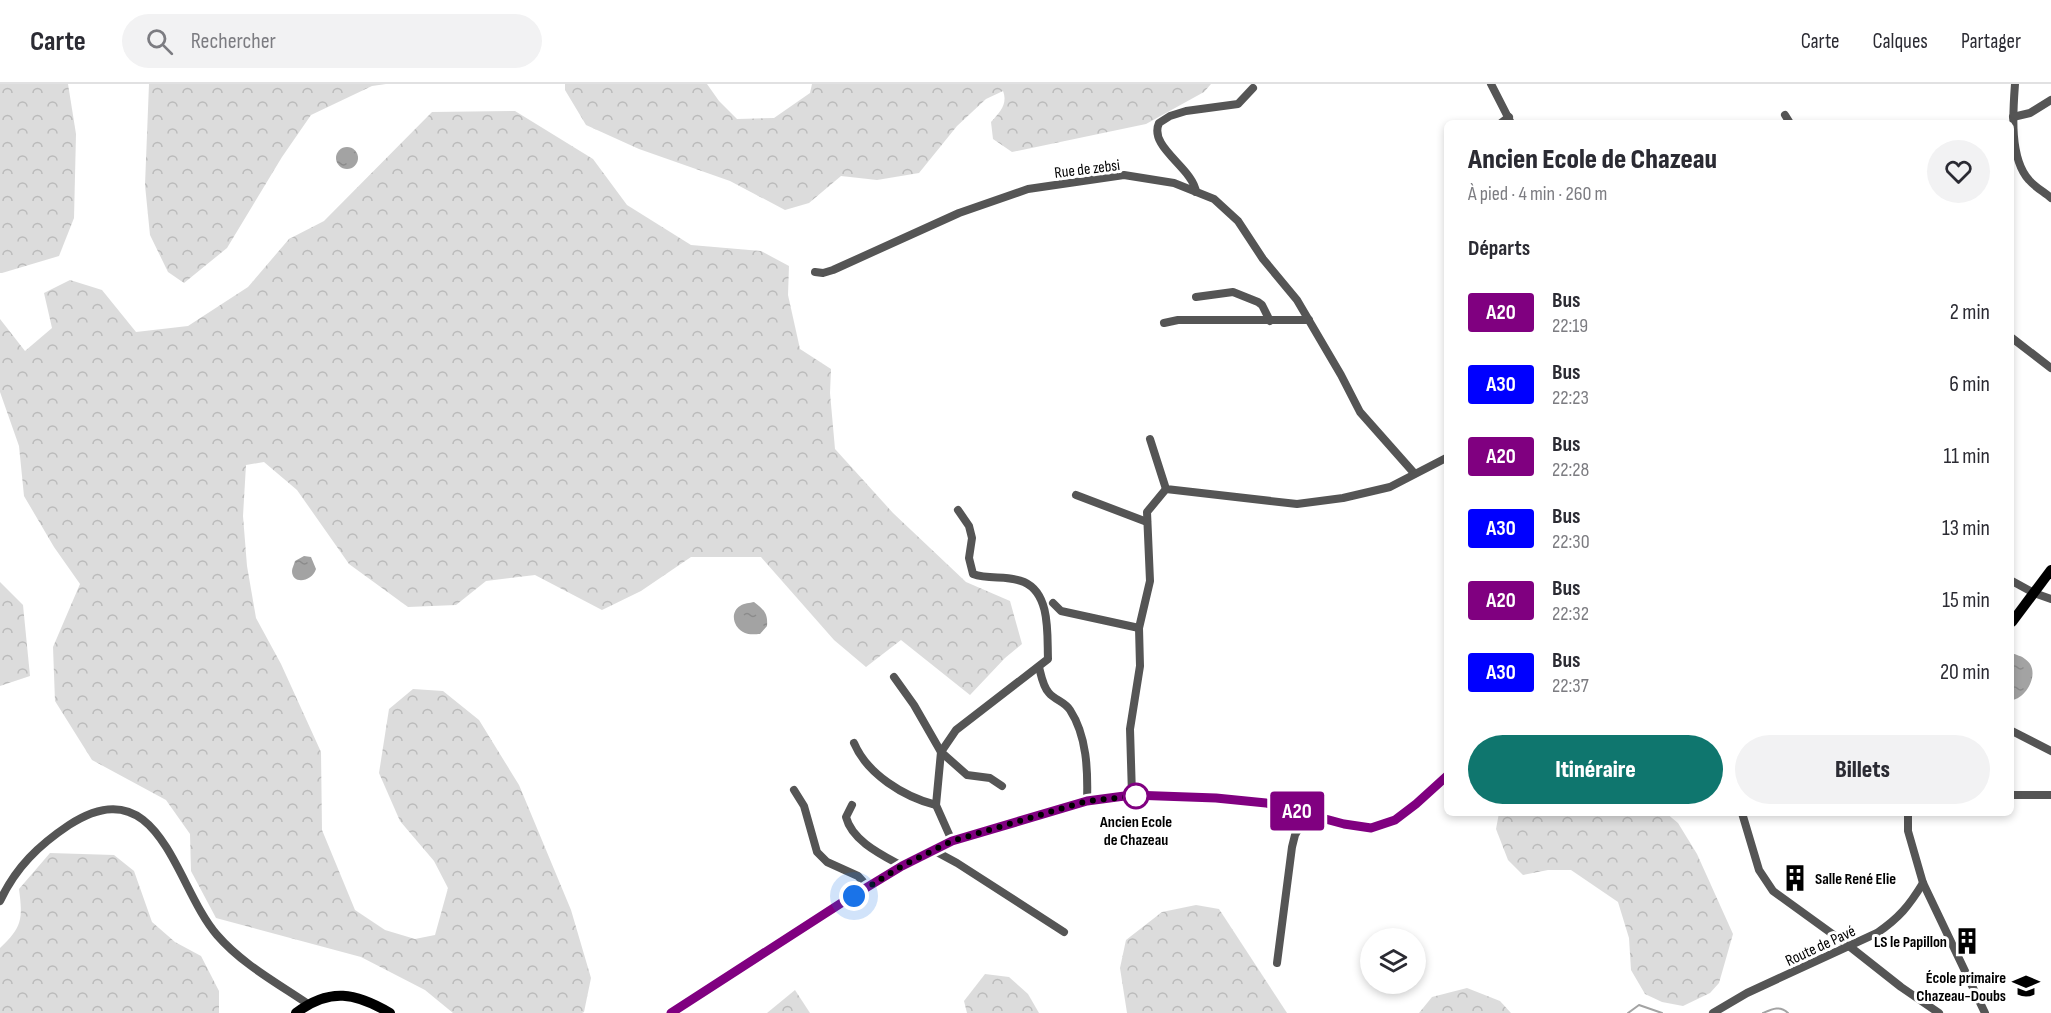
<!DOCTYPE html>
<html lang="fr">
<head>
<meta charset="utf-8">
<style>
	:root { --surface:#fff; --page:#f2f2f3; --text:#2b2b33; --muted:#7c7c81; --line:#e1e1e2; --accent:#0f766e }
	body { margin:0; font-family:"Sofia Sans Condensed",sans-serif; background:var(--page); color:var(--text); height:100vh; display:flex; flex-direction:column; font-size:22px; white-space:nowrap }
	* { box-sizing:border-box; margin:0 }
	p { font-size:20px; color:var(--muted) }
	.icon { flex:none; width:33px; height:33px; fill:none; stroke:currentColor; stroke-width:2; stroke-linecap:round; stroke-linejoin:round }
	.map { position:relative; flex:1; overflow:hidden }
	.details { position:absolute; left:1444px; top:36px; width:570px; height:696px; display:flex; flex-direction:column; background:var(--surface); border-radius:9px; box-shadow:0 3px 9px #0003 }
	.details>* { flex:none }
	.badge { padding:0 12px; border-radius:4px; font-size:21px; line-height:39px }
	.tools { position:absolute; left:1360px; top:844px; display:grid; gap:12px }
	.tools a { display:grid; place-items:center; width:66px; height:66px; border-radius:50%; background:var(--surface); box-shadow:0 3px 9px #0003; font-size:30px }
	.you { position:absolute; width:30px; height:30px; margin:-15px; border:4px solid #fff; border-radius:50%; background:#1a73e8; box-shadow:0 0 0 9px #1a73e833 }
	.map>.badge { position:absolute; translate:-50% -50%; box-shadow:0 0 0 3px #fff }
	h2 { padding:0 24px; font-size:22px; line-height:54px }
	.round { display:grid; place-items:center; flex:none; width:63px; height:63px; border-radius:32px; background:var(--page) }
	.headline { display:flex; align-items:center; justify-content:space-between; height:102px; padding:0 24px }
	h1 { font-size:28px; font-weight:800; line-height:45px }
	.cta { display:flex; gap:12px; margin-top:auto; padding:12px 24px }
	.cta a { flex:1; height:69px; border-radius:36px; background:var(--accent); color:#fff; font-size:24px; font-weight:800; line-height:69px; text-align:center }
	.cta a+a { background:var(--page); color:var(--text) }
	ul { padding:0; list-style:none }
	li { display:flex; align-items:center; gap:18px; height:72px; padding:0 24px }
	li div { flex:1 }
	li b { display:block; font-size:22px }
	li em { font-style:normal }
	li .badge { min-width:66px; font-weight:700; text-align:center }
	header { display:flex; align-items:center; gap:36px; box-sizing:border-box; height:84px; padding:0 30px; background:var(--surface); border-bottom:2px solid var(--line) }
	header strong { font-size:28px }
	nav { display:flex; gap:33px; margin-inline-start:auto; font-size:21px }
	.search { width:420px; height:54px; background:var(--page); display:flex; align-items:center; gap:15px; box-sizing:border-box; padding:0 21px; border-radius:33px; color:var(--muted); font-size:22px }
	.map>svg:first-child { display:block }
</style>
</head>
<body>
<header>
<strong>Carte</strong>
<div class="search"><svg class="icon" aria-label="search" viewBox="0 0 24 24"><circle cx="10" cy="10" r="6"/><path d="M15 15l6 6"/></svg>Rechercher</div>
<nav><a>Carte</a><a>Calques</a><a>Partager</a></nav>
</header>
<div class="map">
<svg width="2051" height="929" viewBox="0 0 2051 929">
	<defs>
		<pattern id="forest-crowns" width="20" height="18" patternUnits="userSpaceOnUse" patternTransform="scale(1.5)"><rect width="20" height="18" fill="#dcdcdc"/><path d="M2 6a3 3 0 1 1 6 0M12 15a3 3 0 1 1 6 0" fill="none" stroke="#bbb"/></pattern>
		<pattern id="water-ripples" width="26" height="14" patternUnits="userSpaceOnUse" patternTransform="scale(1.5)"><rect width="26" height="14" fill="#a3a3a3"/><path d="M2 4q2-2 4 0t4 0M15 11q2-2 4 0t4 0" fill="none" stroke="#8b8b8b"/></pattern>
	</defs>
	<rect width="100%" height="100%" fill="#fff"/>
	<g fill="url(#forest-crowns)">
		<path d="M0 0H68L76 50 74 134 59 172 2 189H0Z"/>
		<path d="M149 0H386L372 2 311 31 282 73 227 164 184 199 168 188 150 151 145 101Z"/>
		<path d="M565 0H707L719 17 737 35 774 34 810 9 812 0H1211L1204 8 1146 40 1012 68 993 55 991 38C1000 28 1008 20 1003 7L986 15 957 42 919 89 877 96 841 92 809 119 785 126 730 97 639 65 586 41 565 6Z"/>
		<path d="M515 27 593 75 627 121 691 161 761 167 789 182 788 211 800 265 831 285 830 309 835 365 893 429 966 498 1010 517 1022 560 1005 574 970 611 901 556 866 583 834 556 761 473H691L641 507 602 526 535 491 486 497 456 521 408 523 349 480 297 406 264 378 246 381 243 432 247 482 256 534 281 580 321 668 322 746 355 826 385 846 415 855 435 851 448 804 434 777 400 737 379 689 389 625 413 605 443 607 479 636 519 701 571 826 591 894 584 928 582 929H453L425 906 361 873 216 834 191 787 190 750 166 716 92 676 55 617 53 563 80 500 54 463 24 412 19 362 0 308V235L25 267 52 244 44 209 70 196 102 206 136 248 188 242 248 203 289 155 324 137 432 28Z"/>
		<path d="M0 498 23 521 30 592 0 602Z"/>
		<path d="M1499 729H1666L1678 739 1697 770 1733 850 1719 899 1710 909 1683 922 1662 918 1645 910 1631 886 1629 854 1618 818 1571 786H1548L1523 791 1508 776 1496 745Z"/>
		<path d="M50 769 114 771 134 787 152 838 175 858 201 872 219 907V929H0V864C22 843 23 836 19 805Z"/>
		<path d="M1196 821 1219 825 1287 929H1127L1120 884 1126 856 1162 828Z"/>
		<path d="M985 890 1009 893 1028 910 1039 929H967L964 917Z"/>
		<path d="M1467 904 1500 917 1511 929H1419L1432 913Z"/>
		<path d="M795 906 810 929H767Z"/>
	</g>
	<g fill="url(#water-ripples)">
		<circle cx="347" cy="74" r="11"/>
		<path d="M304 472 311 473 316 485C312 498 292 501 292 487 292 484 294 481 295 477Z"/>
		<path d="M754 518C764 526 768 529 767 542L760 550C756 550 749 551 745 549 734 545 729 529 740 522 744 519 750 519 754 518Z"/>
		<path d="M2012 569C2016 571 2022 572 2025 575 2042 586 2027 614 2012 616Z"/>
	</g>
	<g fill="none" stroke-linecap="round" stroke-linejoin="round">
		<g stroke="#a3a3a3" stroke-width="2">
			<path d="M1628 929 1639 921 1662 929"/>
			<path d="M1763 929C1772 925 1780 921 1788 929"/>
		</g>
		<g stroke="#555" stroke-width="8">
			<path d="M1491 0 1511 39"/>
			<path d="M2015 0C2013 27 2009 74 2029 96 2035 103 2044 108 2051 114"/>
			<path d="M1785 31 1790 39"/>
			<path d="M2013 33 2030 29 2051 16"/>
			<path d="M1501 39 1509 33"/>
			<path d="M1196 108C1193 84 1148 63 1159 39L1170 32 1186 27 1238 20 1253 4"/>
			<path d="M815 188 823 189 833 186 959 129 1028 105 1124 91 1174 99 1214 115 1238 137 1263 175 1297 216 1341 291 1360 328 1414 389"/>
			<path d="M1196 213 1233 208 1258 218 1262 221 1270 237"/>
			<path d="M1164 239 1178 236H1309"/>
			<path d="M2012 254 2051 284"/>
			<path d="M1150 355 1166 405 1297 420 1343 414 1390 403 1448 373"/>
			<path d="M1076 411 1147 438"/>
			<path d="M2012 497 2034 509 2051 515"/>
			<path d="M1053 519 1061 527 1139 544"/>
			<path d="M1039 583C1041 591 1043 603 1049 609 1055 616 1065 618 1070 626 1087 652 1088 687 1087 717"/>
			<path d="M894 593 914 621 941 668 967 691 990 694 1002 702"/>
			<path d="M2012 647 2051 667"/>
			<path d="M854 659C867 690 904 713 936 721"/>
			<path d="M794 706 804 722 817 768 827 778 858 792 868 803"/>
			<path d="M1132 711 1130 645 1140 582 1139 544 1150 497 1147 428 1166 405"/>
			<path d="M2012 711H2051"/>
			<path d="M852 721 846 733C852 757 882 771 902 782"/>
			<path d="M1742 729 1759 786 1773 807 1849 862 1901 903 1939 929"/>
			<path d="M1908 729V747L1923 799 1985 929"/>
			<path d="M952 757 936 721 941 668 956 646 1048 575C1047 551 1051 510 1024 498 1008 491 989 496 973 490L969 474 972 454 969 442 958 426"/>
			<path d="M933 766 957 779 1064 848"/>
			<path d="M0 817C16 783 39 761 69 741 160 682 175 803 217 851 242 880 277 899 308 920"/>
			<path d="M1277 879 1292 763 1295 751 1307 730"/>
			<path d="M1713 929 1747 909 1877 849C1899 834 1909 822 1923 799"/>
		</g>
		<g stroke="#000" stroke-width="10">
			<path d="M2012 538 2051 486"/>
			<path d="M296 929C330 903 356 909 390 929"/>
			<path d="M671 929 847 816 902 782 952 757 1087 717 1132 711 1216 714 1266 719 1344 740 1371 744 1395 736 1416 720 1448 691"/>
		</g>
	</g>
	<g fill="none" stroke-linecap="round" stroke-linejoin="round">
		<defs>
			<path id="line" d="M671 929 846 816 902 782 952 757 1087 717 1132 711 1216 714 1266 719 1344 740 1371 744 1395 736 1416 720 1448 691"/>
		</defs>
		<use href="#line" stroke="#fff" stroke-width="14"/>
		<use href="#line" stroke="#800080" stroke-width="9"/>
		<path stroke="#000" stroke-width="6" stroke-dasharray="0 10.8" d="M854 812 902 782 952 757 1087 717 1136 712"/>
	</g>
	<defs>
		<symbol id="building-bare" viewBox="-9 -9 18 18"><path d="M-4-6H4V6H1V3H-1V6H-4ZM-2.5-4.3h1.7v1.8h-1.7ZM.8-4.3h1.7v1.8H.8ZM-2.5-1h1.7V.8h-1.7ZM.8-1h1.7V.8H.8Z" fill="#000" stroke="#fff" stroke-width="2.5" paint-order="stroke"/></symbol>
		<symbol id="school-bare" viewBox="-9 -9 18 18"><path d="M0-5L7-2L0 1L-7-2ZM-4 1L0 2.5L4 1V4Q0 6-4 4Z" fill="#000" stroke="#fff" stroke-width="2.5" paint-order="stroke"/></symbol>
	</defs>
	<g fill-rule="evenodd">
		<use href="#building-bare" x="1776" y="775" width="38" height="38"/>
		<use href="#building-bare" x="1948" y="838" width="38" height="38"/>
		<use href="#school-bare" x="2007" y="883" width="38" height="38"/>
	</g>
	<circle fill="#fff" stroke="#800080" stroke-width="3" cx="1136" cy="712" r="12"/>
	<g text-anchor="middle" stroke-width="6" stroke-linejoin="round" paint-order="stroke">
		<g font-size="16" fill="#000" stroke="#fff">
			<text transform="translate(1087 84) rotate(-7)" y="6">Rue de zebsi</text>
			<text transform="translate(1820 861) rotate(-25)" y="6">Route de Pavé</text>
		</g>
		<g font-size="16" font-weight="bold" fill="#000" stroke="#fff">
			<text x="1136" y="743">Ancien Ecole<tspan x="1136" dy="18">de Chazeau</tspan></text>
		</g>
		<g font-size="16" font-weight="bold" fill="#000" stroke="#fff" text-anchor="end">
			<text x="1815" y="800" text-anchor="start">Salle René Elie</text>
			<text x="1947" y="863">LS le Papillon</text>
			<text x="2006" y="899">École primaire<tspan x="2006" dy="18">Chazeau-Doubs</tspan></text>
		</g>
	</g>
</svg>
<div class="tools">
<a><svg class="icon" aria-label="layers" viewBox="0 0 24 24"><path d="M12 4l9 5-9 5-9-5zM3 14l9 5 9-5"/></svg></a>
</div>
<div class="you" style="left:854px;top:812px"></div>
<b class="badge" style="left:1297px;top:727px;background:#800080;color:#fff">A20</b>
<section class="details">
<div class="headline"><div><h1>Ancien Ecole de Chazeau</h1><p>À pied · 4 min · 260 m</p></div><a class="round"><svg class="icon" aria-label="heart" viewBox="0 0 24 24"><path d="M12 20l-8-8c-3-5 5-10 8-4 3-6 11-1 8 4z"/></svg></a></div>
<h2>Départs</h2>
<ul>
<li><span class="badge" style="background:#800080;color:#fff">A20</span><div><b>Bus</b><p>22:19</p></div><em>2 min</em></li>
<li><span class="badge" style="background:#00f;color:#fff">A30</span><div><b>Bus</b><p>22:23</p></div><em>6 min</em></li>
<li><span class="badge" style="background:#800080;color:#fff">A20</span><div><b>Bus</b><p>22:28</p></div><em>11 min</em></li>
<li><span class="badge" style="background:#00f;color:#fff">A30</span><div><b>Bus</b><p>22:30</p></div><em>13 min</em></li>
<li><span class="badge" style="background:#800080;color:#fff">A20</span><div><b>Bus</b><p>22:32</p></div><em>15 min</em></li>
<li><span class="badge" style="background:#00f;color:#fff">A30</span><div><b>Bus</b><p>22:37</p></div><em>20 min</em></li>
</ul>
<div class="cta"><a>Itinéraire</a><a>Billets</a></div>
</section>
</div>
</body>
</html>
